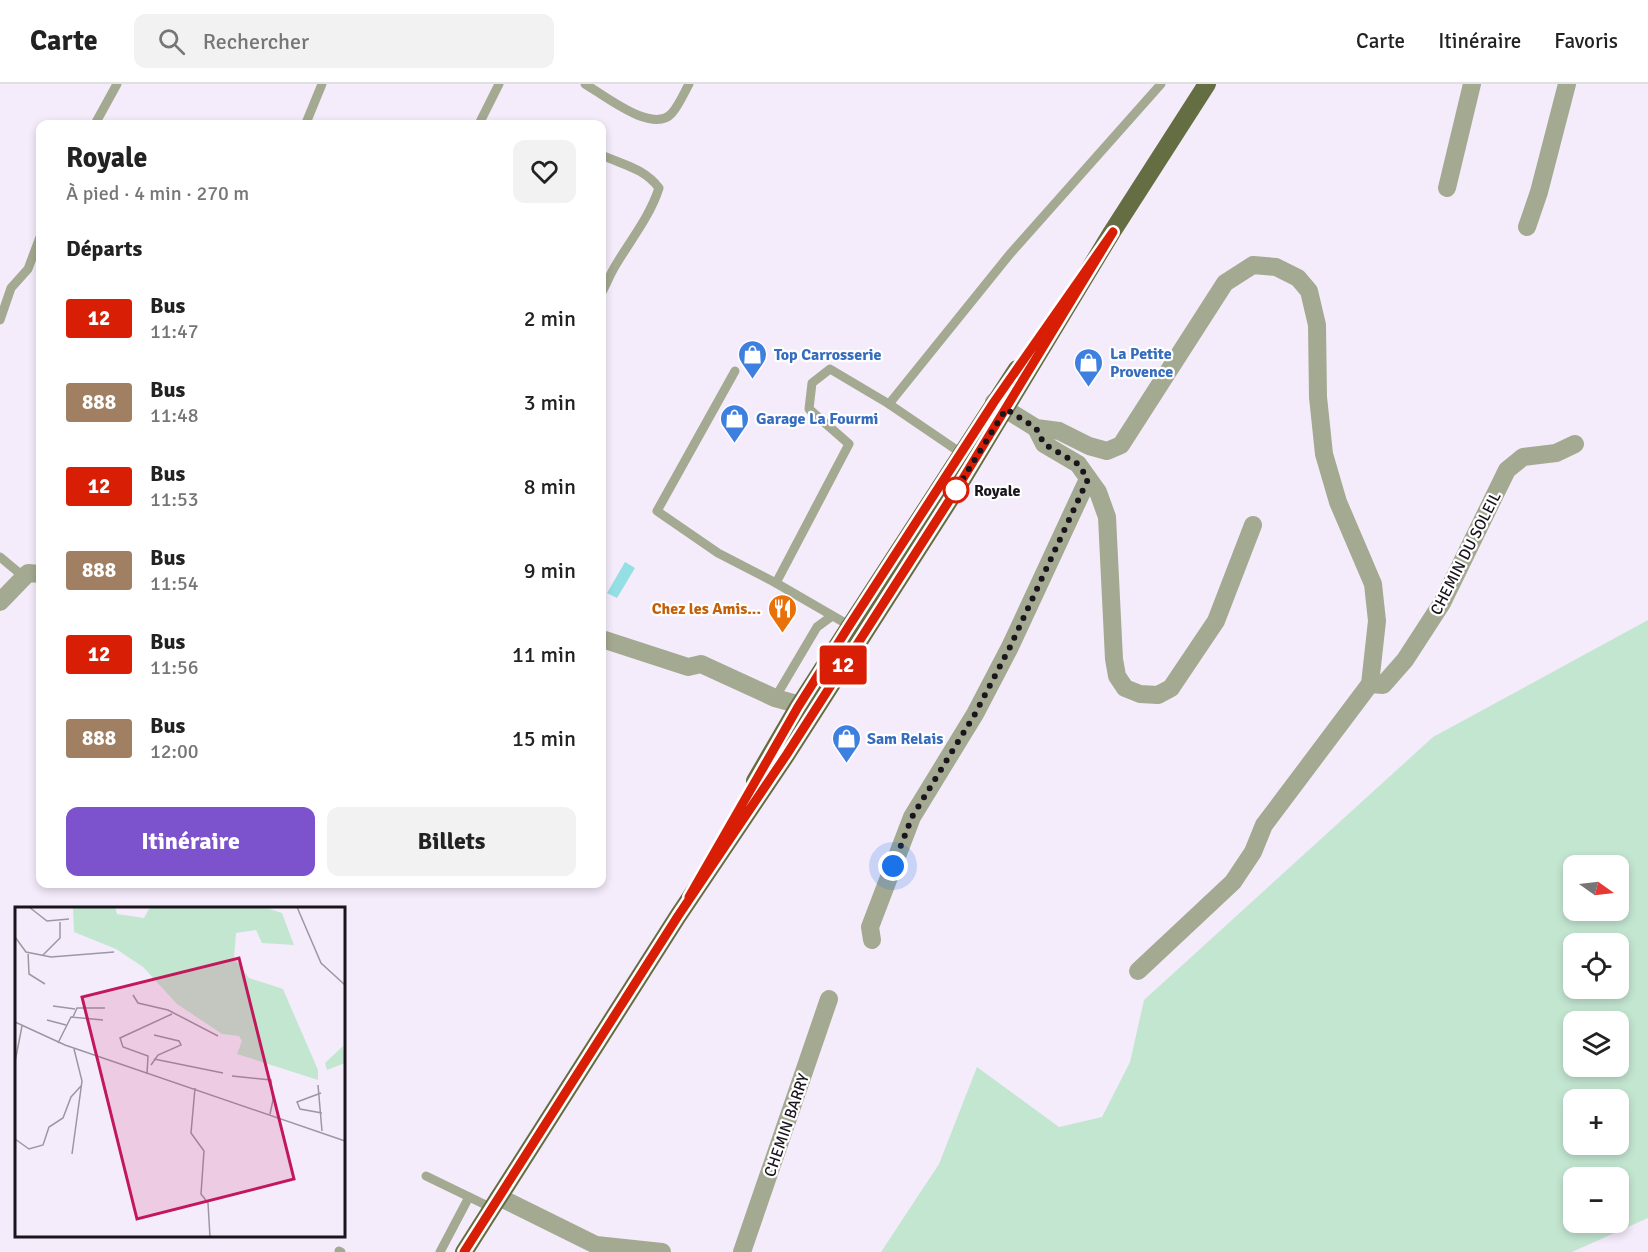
<!DOCTYPE html>
<html lang="fr">
<head>
<meta charset="utf-8">
<style>
	:root { --surface:#fff; --page:#f2f2f2; --text:#222; --muted:#767676; --line:#e0e0e0; --accent:#7c53cc }
	body { margin:0; font-family:Signika,sans-serif; background:var(--page); color:var(--text); height:100vh; display:flex; flex-direction:column; font-size:22px; white-space:nowrap }
	* { box-sizing:border-box; margin:0 }
	p { font-size:20px; color:var(--muted) }
	.icon { flex:none; width:33px; height:33px; fill:none; stroke:currentColor; stroke-width:2; stroke-linecap:round; stroke-linejoin:round }
	.map { position:relative; flex:1; overflow:hidden }
	.details { position:absolute; left:36px; top:36px; width:570px; height:768px; display:flex; flex-direction:column; background:var(--surface); border-radius:12px; box-shadow:0 3px 9px #0003 }
	.details>* { flex:none }
	.badge { padding:0 12px; border-radius:4px; font-size:21px; line-height:39px }
	.needle { width:39px; rotate:104deg }
	.tools { position:absolute; left:1563px; top:771px; display:grid; gap:12px }
	.tools a { display:grid; place-items:center; width:66px; height:66px; border-radius:12px; background:var(--surface); box-shadow:0 3px 9px #0003; font-size:30px }
	.you { position:absolute; width:30px; height:30px; margin:-15px; border:4px solid #fff; border-radius:50%; background:#1a73e8; box-shadow:0 0 0 9px #1a73e833 }
	.map>.badge { position:absolute; translate:-50% -50%; box-shadow:0 0 0 3px #fff }
	h2 { padding:0 30px; font-size:22px; line-height:54px }
	.round { display:grid; place-items:center; flex:none; width:63px; height:63px; border-radius:12px; background:var(--page) }
	.summary { display:flex; align-items:center; justify-content:space-between; height:102px; padding:0 30px }
	h1 { font-size:28px; font-weight:700; line-height:45px }
	.cta { display:flex; gap:12px; margin-top:auto; padding:12px 30px }
	.cta a { flex:1; height:69px; border-radius:12px; background:var(--accent); color:#fff; font-size:24px; font-weight:700; line-height:69px; text-align:center }
	.cta a+a { background:var(--page); color:var(--text) }
	ul { padding:0; list-style:none }
	li { display:flex; align-items:center; gap:18px; height:84px; padding:0 30px }
	li div { flex:1 }
	li b { display:block; font-size:22px }
	li em { font-style:normal }
	li .badge { min-width:66px; font-weight:700; text-align:center }
	header { display:flex; align-items:center; gap:36px; box-sizing:border-box; height:84px; padding:0 30px; background:var(--surface); border-bottom:2px solid var(--line) }
	header strong { font-size:28px }
	nav { display:flex; gap:33px; margin-inline-start:auto; font-size:21px }
	.search { width:420px; height:54px; background:var(--page); display:flex; align-items:center; gap:15px; box-sizing:border-box; padding:0 21px; border-radius:12px; color:var(--muted); font-size:22px }
	.map>svg:first-child { display:block }
</style>
</head>
<body>
<header>
<strong>Carte</strong>
<div class="search"><svg class="icon" aria-label="search" viewBox="0 0 24 24"><circle cx="10" cy="10" r="6"/><path d="M15 15l6 6"/></svg>Rechercher</div>
<nav><a>Carte</a><a>Itinéraire</a><a>Favoris</a></nav>
</header>
<div class="map">
<svg width="1648" height="1168" viewBox="0 0 1648 1168">
	<rect width="100%" height="100%" fill="#f5ecfb"/>
	<path fill="#c3e6d1" fill-rule="evenodd" d="M1648 536V1134L1572 1168H881L939 1080 977 983 1059 1043 1102 1033 1130 978 1144 916 1433 653ZM1574 782H1618V826H1574ZM1574 860H1618V904H1574ZM1574 938H1618V982H1574ZM1574 1016H1618V1060H1574ZM1574 1094H1618V1138H1574Z"/>
	<path fill="#94dfe4" d="M625 478 635 484 617 514 607 509Z"/>
	<g fill="none" stroke-linecap="round" stroke-linejoin="round">
		<g stroke="#a4a991" stroke-width="9">
			<path d="M585 0C604 11 653 51 672 29 679 21 684 9 689 0"/>
			<path d="M95 40 117 0"/>
			<path d="M308 40 306 39 322 0"/>
			<path d="M479 40 499 0"/>
			<path d="M602 71C623 81 644 84 659 104 650 132 632 154 617 179 611 188 607 199 602 208"/>
			<path d="M0 236 11 204 28 185 40 153"/>
			<path d="M735 287 657 427 718 469 776 499"/>
			<path d="M889 320 1010 170 1161 0"/>
			<path d="M0 473 24 493"/>
			<path d="M852 543 776 499 849 360 809 325 812 299 830 285 889 320 964 371"/>
			<path d="M775 614 817 543 832 532"/>
			<path d="M426 1092 492 1124"/>
			<path d="M339 1167 341 1168"/>
			<path d="M440 1168 469 1113"/>
		</g>
		<g stroke="#a4a991" stroke-width="18">
			<path d="M1447 104 1472 0"/>
			<path d="M1527 143 1539 108 1567 0"/>
			<path d="M994 318 1036 344 1059 347 1089 362 1107 367 1121 361 1225 199 1253 181 1276 183 1298 194 1309 207 1317 241 1318 313 1324 370 1338 418 1373 500 1377 537 1370 600 1264 741 1253 768 1233 798 1138 887"/>
			<path d="M1036 344 1044 360 1078 380 1098 408 1107 433 1114 575 1117 592 1125 604 1140 610 1158 611 1171 604 1216 537 1253 441"/>
			<path d="M0 518 28 489 40 490"/>
			<path d="M602 555 688 583 701 580 775 614 793 619 810 630"/>
			<path d="M1370 600 1383 601 1405 576 1442 519 1507 386 1523 373 1556 369 1575 360"/>
			<path d="M872 856 870 843 912 733 975 630 1010 563 1088 395"/>
			<path d="M499 1113 596 1161 662 1168"/>
			<path d="M742 1168 829 915"/>
		</g>
		<g stroke="#656d42" stroke-width="18">
			<path d="M755 697 798 623 850 542 1017 285"/>
			<path d="M464 1168 678 832 787 670 956 406 1112 148 1207 0"/>
		</g>
	</g>
	<g fill="none" stroke-linecap="round" stroke-linejoin="round">
		<defs>
			<path id="line" d="M464 1168 678 832 787 670 956 406 1113 148 994 318 849 542 798 623 689 813"/>
		</defs>
		<use href="#line" stroke="#fff" stroke-width="14"/>
		<use href="#line" stroke="#d81e05" stroke-width="9"/>
		<path stroke="#1a141d" stroke-width="6" stroke-dasharray="0 10.8" d="M893 782 912 733 975 630 1010 563 1088 395 1078 380 1044 360 1036 344 1006 325 956 406"/>
	</g>
	<defs>
		<symbol id="shop-pin" viewBox="-11 -11 22 30"><path d="M0 17L-7.5 6A9.5 9.5 0 1 1 7.5 6Z" fill="#3f7fe0" stroke="#fff"/><path d="M-5-2.5h2.3a2.7 3.5 0 0 1 5.4 0H5L5.5 6h-11ZM-1.5-2.5h3a1.5 2.3 0 0 0-3 0Z" fill="#fff"/></symbol>
		<symbol id="restaurant-pin" viewBox="-11 -11 22 30"><path d="M0 17L-7.5 6A9.5 9.5 0 1 1 7.5 6Z" fill="#e8710a" stroke="#fff"/><path d="M-5-6h1v4h1v-4h1v4h1v-4h1v5L-1.5 .5V6h-2V.5L-5-1ZM5-6V6H3V1.5H1.5Q1.5-4 5-6Z" fill="#fff"/></symbol>
	</defs>
	<g fill-rule="evenodd">
		<use href="#shop-pin" x="736" y="254" width="33" height="45"/>
		<use href="#shop-pin" x="1072" y="262" width="33" height="45"/>
		<use href="#shop-pin" x="718" y="318" width="33" height="45"/>
		<use href="#restaurant-pin" x="766" y="508" width="33" height="45"/>
		<use href="#shop-pin" x="830" y="638" width="33" height="45"/>
	</g>
	<circle fill="#fff" stroke="#d81e05" stroke-width="3" cx="956" cy="406" r="12"/>
	<g text-anchor="middle" stroke-width="4.5" stroke-linejoin="round" paint-order="stroke">
		<g font-size="16" font-weight="bold" fill="#366cbe" stroke="#fff" text-anchor="start">
			<text x="1110" y="275">La Petite<tspan x="1110" dy="18">Provence</tspan></text>
			<text x="774" y="276">Top Carrosserie</text>
			<text x="756" y="340">Garage La Fourmi</text>
			<text x="867" y="660">Sam Relais</text>
		</g>
		<g font-size="16" font-weight="bold" fill="#1a141d" stroke="#fff" text-anchor="start">
			<text x="974" y="412">Royale</text>
		</g>
		<g font-size="16" fill="#1a141d" stroke="#fff">
			<text transform="translate(1465 469) rotate(-63)" y="6">CHEMIN DU SOLEIL</text>
			<text transform="translate(786 1041) rotate(-71)" y="6">CHEMIN BARRY</text>
		</g>
		<g font-size="16" font-weight="bold" fill="#c56008" stroke="#fff" text-anchor="end">
			<text x="761" y="530">Chez les Amis...</text>
		</g>
	</g>
	<g transform="translate(15 823)">
		<rect width="330" height="330" fill="#f5ecfb"/>
		<path d="M58 0H100L102 7 129 11 135 0H249L267 6 279 38 247 36 241 23 221 26 219 51 234 71 268 82 303 163V173L222 147 227 134 224 129 207 127 162 97 128 60 101 42 59 25ZM328 139 330 156 312 163 310 156Z" fill="#c3e6d1"/>
		<path fill="none" stroke="#9d96a2" stroke-width="1.5" d="M14 0 32 14 54 12M282 0 306 56 330 78M0 30 11 45 36 50 99 45M13 45 14 67 30 77M28 48 45 31V15M118 88 123 96 153 103 203 129M38 99 60 102M58 110 62 101H90M32 113 51 118M0 115 50 138 330 234M43 136 56 110 88 113M139 152 208 166M0 155 7 119M136 158 143 148 166 138 164 134 139 128M132 167 133 149 108 140 105 131 157 107M217 169 256 173 258 193 255 207M303 178 307 224M180 181 176 226 189 244 186 287 193 296 195 330M306 186 282 195 285 202 307 206M0 232 14 242 28 238 34 220 48 211 56 190 66 179M57 247 67 174 59 142"/>
		<path fill="#c2185b" fill-opacity="0.15" stroke="#c2185b" stroke-width="3" d="M224 51 279 272 122 312 67 90Z"/>
		<rect width="330" height="330" fill="none" stroke="#1a141d" stroke-width="3"/>
	</g>
</svg>
<div class="tools">
<a><svg class="needle" viewBox="-14 -14 28 28"><path d="M0-13l5 13h-10z" fill="#e53935"/><path d="M0 13l5-13h-10z" fill="#767676"/></svg></a>
<a><svg class="icon" aria-label="locate" viewBox="0 0 24 24"><circle cx="12" cy="12" r="6"/><path d="M12 2v4M12 18v4M2 12h4M18 12h4"/></svg></a>
<a><svg class="icon" aria-label="layers" viewBox="0 0 24 24"><path d="M12 4l9 5-9 5-9-5zM3 14l9 5 9-5"/></svg></a>
<a>+</a>
<a>−</a>
</div>
<div class="you" style="left:893px;top:782px"></div>
<b class="badge" style="left:843px;top:581px;background:#d81e05;color:#fff">12</b>
<section class="details">
<div class="summary"><div><h1>Royale</h1><p>À pied · 4 min · 270 m</p></div><a class="round"><svg class="icon" aria-label="heart" viewBox="0 0 24 24"><path d="M12 20l-8-8c-3-5 5-10 8-4 3-6 11-1 8 4z"/></svg></a></div>
<h2>Départs</h2>
<ul>
<li><span class="badge" style="background:#d81e05;color:#fff">12</span><div><b>Bus</b><p>11:47</p></div><em>2 min</em></li>
<li><span class="badge" style="background:#a07f62;color:#fff">888</span><div><b>Bus</b><p>11:48</p></div><em>3 min</em></li>
<li><span class="badge" style="background:#d81e05;color:#fff">12</span><div><b>Bus</b><p>11:53</p></div><em>8 min</em></li>
<li><span class="badge" style="background:#a07f62;color:#fff">888</span><div><b>Bus</b><p>11:54</p></div><em>9 min</em></li>
<li><span class="badge" style="background:#d81e05;color:#fff">12</span><div><b>Bus</b><p>11:56</p></div><em>11 min</em></li>
<li><span class="badge" style="background:#a07f62;color:#fff">888</span><div><b>Bus</b><p>12:00</p></div><em>15 min</em></li>
</ul>
<div class="cta"><a>Itinéraire</a><a>Billets</a></div>
</section>
</div>
</body>
</html>
